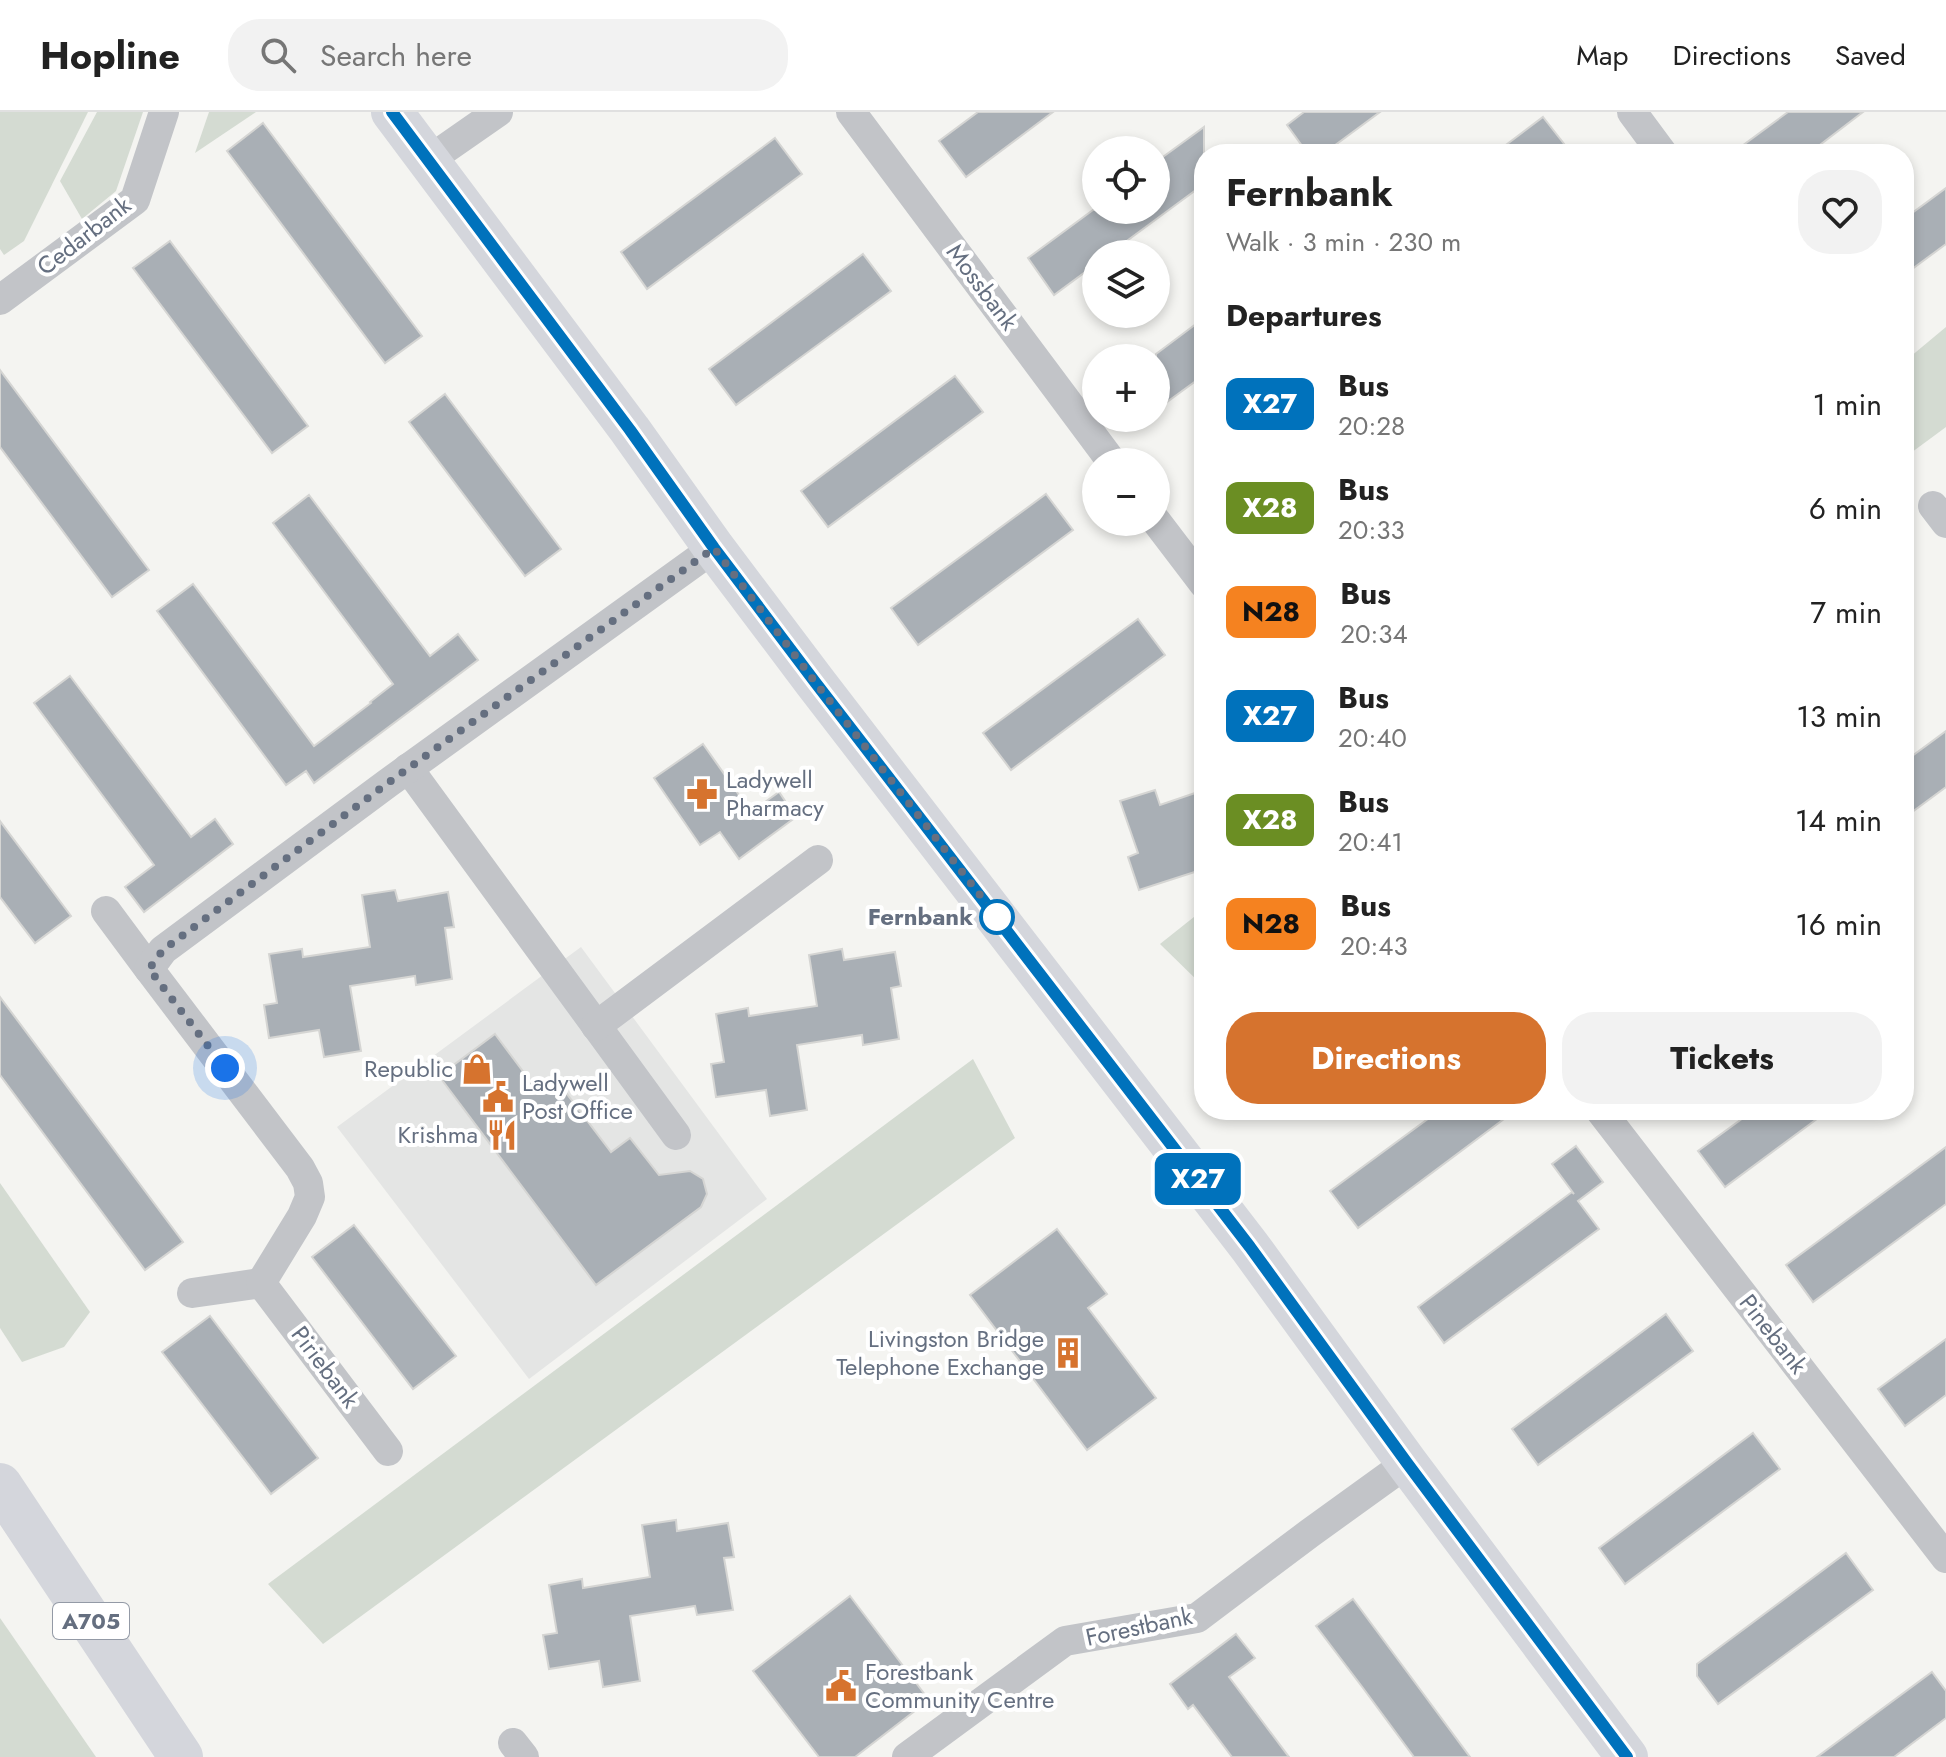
<!DOCTYPE html>
<html lang="en">
<head>
<meta charset="utf-8">
<style>
	:root { --surface:#fff; --page:#f2f2f2; --text:#222; --muted:#767676; --line:#e0e0e0; --accent:#d6732e }
	body { margin:0; font-family:Jost,sans-serif; background:var(--page); color:var(--text); height:100vh; display:flex; flex-direction:column; font-size:30px; white-space:nowrap }
	* { box-sizing:border-box; margin:0 }
	p { font-size:26px; color:var(--muted) }
	.icon { flex:none; width:44px; height:44px; fill:none; stroke:currentColor; stroke-width:2; stroke-linecap:round; stroke-linejoin:round }
	.map { position:relative; flex:1; overflow:hidden }
	.panel { position:absolute; left:1194px; top:32px; width:720px; height:976px; display:flex; flex-direction:column; background:var(--surface); border-radius:32px; box-shadow:0 4px 12px #0003 }
	.panel>* { flex:none }
	.badge { padding:0 16px; border-radius:12px; font-size:28px; line-height:52px }
	.fabs { position:absolute; left:1082px; top:24px; display:grid; gap:16px }
	.fabs a { display:grid; place-items:center; width:88px; height:88px; border-radius:50%; background:var(--surface); box-shadow:0 4px 12px #0003; font-size:40px }
	.you { position:absolute; width:40px; height:40px; margin:-20px; border:6px solid #fff; border-radius:50%; background:#1a73e8; box-shadow:0 0 0 12px #1a73e833 }
	.map>.badge { position:absolute; translate:-50% -50%; box-shadow:0 0 0 4px #fff }
	h2 { padding:0 32px; font-size:30px; line-height:72px }
	.round { display:grid; place-items:center; flex:none; width:84px; height:84px; border-radius:32px; background:var(--page) }
	.overview { display:flex; align-items:center; justify-content:space-between; height:136px; padding:0 32px }
	h1 { font-size:38px; font-weight:700; line-height:60px }
	.primary-button { display:flex; gap:16px; margin-top:auto; padding:16px 32px }
	.primary-button a { flex:1; height:92px; border-radius:32px; background:var(--accent); color:#fff; font-size:32px; font-weight:700; line-height:92px; text-align:center }
	.primary-button a+a { background:var(--page); color:var(--text) }
	ul { padding:0; list-style:none }
	li { display:flex; align-items:center; gap:24px; height:104px; padding:0 32px }
	li div { flex:1 }
	li b { display:block; font-size:30px }
	li em { font-style:normal }
	li .badge { min-width:88px; font-weight:700; text-align:center }
	header { display:flex; align-items:center; gap:48px; box-sizing:border-box; height:112px; padding:0 40px; background:var(--surface); border-bottom:2px solid var(--line) }
	header strong { font-size:38px }
	nav { display:flex; gap:44px; margin-inline-start:auto; font-size:28px }
	.search { width:560px; height:72px; background:var(--page); display:flex; align-items:center; gap:20px; box-sizing:border-box; padding:0 28px; border-radius:32px; color:var(--muted); font-size:30px }
	.map>svg:first-child { display:block }
</style>
</head>
<body>
<header>
<strong>Hopline</strong>
<div class="search"><svg class="icon" aria-label="search" viewBox="0 0 24 24"><circle cx="10" cy="10" r="6"/><path d="M15 15l6 6"/></svg>Search here</div>
<nav><a>Map</a><a>Directions</a><a>Saved</a></nav>
</header>
<div class="map">
<svg width="1946" height="1645" viewBox="0 0 1946 1645">
	<rect width="100%" height="100%" fill="#f4f4f1"/>
	<path fill="#e4e5e4" d="M581 835 767 1087 529 1267 337 1015Z"/>
	<g fill="#d4dbd2">
		<path d="M0 0H88L24 129 4 143 0 137Z"/>
		<path d="M97 0H143L116 79 82 107 60 69Z"/>
		<path d="M209 0H256L195 41Z"/>
		<path d="M1946 215V315L1904 346V250Z"/>
		<path d="M1204 797V875L1160 832Z"/>
		<path d="M973 947 1015 1026 323 1532 268 1472Z"/>
		<path d="M0 1071 90 1200 64 1235 22 1250 0 1216Z"/>
		<path d="M0 1506 96 1645H0Z"/>
	</g>
	<g fill="#a9afb5" stroke="#d5d5d3" stroke-width="2">
		<path d="M978 0H1053L966 65 939 29Z"/>
		<path d="M1304 0H1380L1323 42H1308L1287 13Z"/>
		<path d="M1788 0H1863L1808 42H1731Z"/>
		<path d="M1543 5 1572 42H1494Z"/>
		<path d="M263 11 422 224 385 251 227 39Z"/>
		<path d="M1204 15V72L1109 142H1096V152L1054 183 1028 146 1093 98H1156V50Z"/>
		<path d="M775 26 802 62 647 177 621 140Z"/>
		<path d="M1946 76V132L1904 163V107Z"/>
		<path d="M170 129 308 314 272 341 133 156Z"/>
		<path d="M863 142 891 179 736 293 709 257Z"/>
		<path d="M1204 206V263L1156 298V242Z"/>
		<path d="M0 258 149 458 112 485 0 335Z"/>
		<path d="M955 264 983 300 828 415 801 379Z"/>
		<path d="M445 282 561 437 525 464 409 310Z"/>
		<path d="M1046 382 1073 418 918 533 891 496Z"/>
		<path d="M309 383 430 544 458 522 478 548 314 671 306 659 286 673 157 499 193 472 314 634 371 591 370 590 393 572 273 411Z"/>
		<path d="M1138 507 1165 543 1011 658 983 621Z"/>
		<path d="M70 564 191 725 215 707 233 732 144 800 125 775 154 753 34 591Z"/>
		<path d="M1946 619V675L1904 706V650Z"/>
		<path d="M703 632 751 700 779 680 796 705 739 747 720 720 700 733 654 666Z"/>
		<path d="M1155 678 1160 693 1204 678V757L1139 778 1128 745 1138 741 1120 689Z"/>
		<path d="M0 709 71 804 35 831 0 785Z"/>
		<path d="M395 778 398 789 448 780 454 815 445 816 452 867 416 873 415 864 350 874 361 939 324 945 319 918 269 926 264 893 277 891 269 842 302 837 303 845 370 835 362 783Z"/>
		<path d="M842 837 844 848 895 840 901 874 891 876 899 927 863 933 862 923 797 933 807 998 770 1004 766 978 716 985 711 952 724 950 716 902 748 896 749 904 817 894 809 843Z"/>
		<path d="M0 885 183 1130 145 1158 0 963Z"/>
		<path d="M495 922 537 978 554 965 611 1040 630 1026 659 1063 690 1059 703 1067 707 1082 701 1095 596 1173 439 964Z"/>
		<path d="M1440 998H1516L1358 1116 1330 1079Z"/>
		<path d="M1754 998H1829L1725 1075 1698 1039Z"/>
		<path d="M1576 1034 1603 1070 1578 1089 1599 1117 1444 1231 1418 1195 1572 1080 1574 1082 1552 1052Z"/>
		<path d="M1946 1035V1092L1813 1190 1786 1153Z"/>
		<path d="M354 1113 456 1244 413 1277 312 1145Z"/>
		<path d="M1057 1117 1107 1182 1088 1196 1156 1286 1087 1338 970 1183Z"/>
		<path d="M1666 1202 1693 1239 1538 1353 1512 1317Z"/>
		<path d="M210 1204 318 1346 271 1382 162 1240Z"/>
		<path d="M1946 1227V1283L1905 1314 1878 1277Z"/>
		<path d="M1753 1321 1780 1357 1625 1472 1599 1436Z"/>
		<path d="M676 1408 677 1419 728 1411 734 1445 724 1446 733 1498 697 1503 695 1494 630 1504 640 1569 603 1575 599 1549 549 1557 543 1523 557 1521 549 1473 582 1467 583 1476 650 1465 642 1413Z"/>
		<path d="M1846 1441 1873 1478 1718 1592 1697 1564V1552Z"/>
		<path d="M850 1484 929 1588 855 1645H819L753 1559Z"/>
		<path d="M1353 1487 1422 1580 1470 1645H1414L1363 1576 1316 1514Z"/>
		<path d="M1236 1522 1255 1546 1229 1565 1289 1645H1232L1193 1593 1188 1597 1170 1572Z"/>
		<path d="M1932 1560 1946 1579V1606L1894 1645H1817Z"/>
	</g>
	<g fill="none" stroke-linecap="round" stroke-linejoin="round">
		<g stroke="#c2c4c8" stroke-width="30">
			<path d="M851 0 1112 350"/>
			<path d="M1632 0 1663 42"/>
			<path d="M429 48 498 0"/>
			<path d="M0 188 135 88 164 0"/>
			<path d="M1933 394 1946 411"/>
			<path d="M1156 409 1204 472"/>
			<path d="M408 656 676 1023"/>
			<path d="M106 799 149 857"/>
			<path d="M596 914 818 748"/>
			<path d="M1600 998 1946 1446"/>
			<path d="M192 1181 261 1171"/>
			<path d="M388 1339 261 1171 302 1104 310 1085 308 1071 300 1056 149 857 163 838 388 671 714 436"/>
			<path d="M513 1631 524 1645"/>
			<path d="M907 1645 1065 1529 1197 1506 1310 1421 1407 1351"/>
		</g>
		<path stroke="#d4d6dc" stroke-width="42" d="M392 0 630 318 714 436 815 570 1250 1135 1407 1351 1627 1645"/>
		<path stroke="#d4d6dc" stroke-width="44" d="M0 1373 181 1645"/>
	</g>
	<g fill="none" stroke-linecap="round" stroke-linejoin="round">
		<defs>
			<path id="line" d="M392 0 630 318 714 436 815 570 1250 1135 1407 1351 1627 1645"/>
		</defs>
		<use href="#line" stroke="#fff" stroke-width="18"/>
		<use href="#line" stroke="#0072bc" stroke-width="12"/>
		<path stroke="#656f80" stroke-width="8" stroke-dasharray="0 14.4" d="M225 956 149 857 163 838 388 671 714 436 815 570 997 805"/>
	</g>
	<defs>
		<symbol id="pharmacy-bare" viewBox="-9 -9 18 18"><path d="M-2-6h4v4h4v4h-4v4h-4v-4h-4v-4h4Z" fill="#d6732e" stroke="#fff" stroke-width="2.5" paint-order="stroke"/></symbol>
		<symbol id="shop-bare" viewBox="-9 -9 18 18"><path d="M-5-2.5h2.3a2.7 3.5 0 0 1 5.4 0H5L5.5 6h-11ZM-1.5-2.5h3a1.5 2.3 0 0 0-3 0Z" fill="#d6732e" stroke="#fff" stroke-width="2.5" paint-order="stroke"/></symbol>
		<symbol id="civic-bare" viewBox="-9 -9 18 18"><path d="M-.6-6.5H3V-4.5H.6V-3L4-1V1h2V6H-6V1h2V-1L-.6-3ZM-1.2 2.5V6h2.4V2.5Z" fill="#d6732e" stroke="#fff" stroke-width="2.5" paint-order="stroke"/></symbol>
		<symbol id="restaurant-bare" viewBox="-9 -9 18 18"><path d="M-5-6h1v4h1v-4h1v4h1v-4h1v5L-1.5 .5V6h-2V.5L-5-1ZM5-6V6H3V1.5H1.5Q1.5-4 5-6Z" fill="#d6732e" stroke="#fff" stroke-width="2.5" paint-order="stroke"/></symbol>
		<symbol id="building-bare" viewBox="-9 -9 18 18"><path d="M-4-6H4V6H1V3H-1V6H-4ZM-2.5-4.3h1.7v1.8h-1.7ZM.8-4.3h1.7v1.8H.8ZM-2.5-1h1.7V.8h-1.7ZM.8-1h1.7V.8H.8Z" fill="#d6732e" stroke="#fff" stroke-width="2.5" paint-order="stroke"/></symbol>
	</defs>
	<g fill-rule="evenodd">
		<use href="#pharmacy-bare" x="680" y="660" width="44" height="44"/>
		<use href="#shop-bare" x="455" y="935" width="44" height="44"/>
		<use href="#civic-bare" x="476" y="963" width="44" height="44"/>
		<use href="#restaurant-bare" x="480" y="1001" width="44" height="44"/>
		<use href="#building-bare" x="1046" y="1219" width="44" height="44"/>
		<use href="#civic-bare" x="819" y="1552" width="44" height="44"/>
	</g>
	<circle fill="#fff" stroke="#0072bc" stroke-width="4" cx="997" cy="805" r="16"/>
	<g text-anchor="middle" stroke-width="8" stroke-linejoin="round" paint-order="stroke">
		<rect fill="#fff" stroke="#939aa6" stroke-width="2" x="53" y="1491" width="76" height="36" rx="6"/>
		<g font-size="22" font-weight="bold" fill="#656f80">
			<text x="91" y="1517">A705</text>
		</g>
		<g font-size="24" fill="#656f80" stroke="#fff">
			<text transform="translate(84 124) rotate(-38)" y="8">Cedarbank</text>
			<text transform="translate(982 175) rotate(53)" y="8">Mossbank</text>
			<text transform="translate(1773 1222) rotate(52)" y="8">Pinebank</text>
			<text transform="translate(325 1255) rotate(53)" y="8">Piriebank</text>
			<text transform="translate(1139 1515) rotate(-12)" y="8">Forestbank</text>
		</g>
		<g font-size="24" fill="#656f80" stroke="#fff" text-anchor="start">
			<text x="726" y="676">Ladywell<tspan x="726" dy="28">Pharmacy</tspan></text>
			<text x="453" y="965" text-anchor="end">Republic</text>
			<text x="522" y="979">Ladywell<tspan x="522" dy="28">Post Office</tspan></text>
			<text x="478" y="1031" text-anchor="end">Krishma</text>
			<text x="1044" y="1235" text-anchor="end">Livingston Bridge<tspan x="1044" dy="28">Telephone Exchange</tspan></text>
			<text x="865" y="1568">Forestbank<tspan x="865" dy="28">Community Centre</tspan></text>
		</g>
		<g font-size="24" font-weight="bold" fill="#656f80" stroke="#fff" text-anchor="end">
			<text x="973" y="813">Fernbank</text>
		</g>
	</g>
</svg>
<div class="fabs">
<a><svg class="icon" aria-label="locate" viewBox="0 0 24 24"><circle cx="12" cy="12" r="6"/><path d="M12 2v4M12 18v4M2 12h4M18 12h4"/></svg></a>
<a><svg class="icon" aria-label="layers" viewBox="0 0 24 24"><path d="M12 4l9 5-9 5-9-5zM3 14l9 5 9-5"/></svg></a>
<a>+</a>
<a>−</a>
</div>
<div class="you" style="left:225px;top:956px"></div>
<b class="badge" style="left:1198px;top:1067px;background:#0072bc;color:#fff">X27</b>
<section class="panel">
<div class="overview"><div><h1>Fernbank</h1><p>Walk · 3 min · 230 m</p></div><a class="round"><svg class="icon" aria-label="heart" viewBox="0 0 24 24"><path d="M12 20l-8-8c-3-5 5-10 8-4 3-6 11-1 8 4z"/></svg></a></div>
<h2>Departures</h2>
<ul>
<li><span class="badge" style="background:#0072bc;color:#fff">X27</span><div><b>Bus</b><p>20:28</p></div><em>1 min</em></li>
<li><span class="badge" style="background:#6b8e23;color:#fff">X28</span><div><b>Bus</b><p>20:33</p></div><em>6 min</em></li>
<li><span class="badge" style="background:#f58220;color:#111">N28</span><div><b>Bus</b><p>20:34</p></div><em>7 min</em></li>
<li><span class="badge" style="background:#0072bc;color:#fff">X27</span><div><b>Bus</b><p>20:40</p></div><em>13 min</em></li>
<li><span class="badge" style="background:#6b8e23;color:#fff">X28</span><div><b>Bus</b><p>20:41</p></div><em>14 min</em></li>
<li><span class="badge" style="background:#f58220;color:#111">N28</span><div><b>Bus</b><p>20:43</p></div><em>16 min</em></li>
</ul>
<div class="primary-button"><a>Directions</a><a>Tickets</a></div>
</section>
</div>
</body>
</html>
